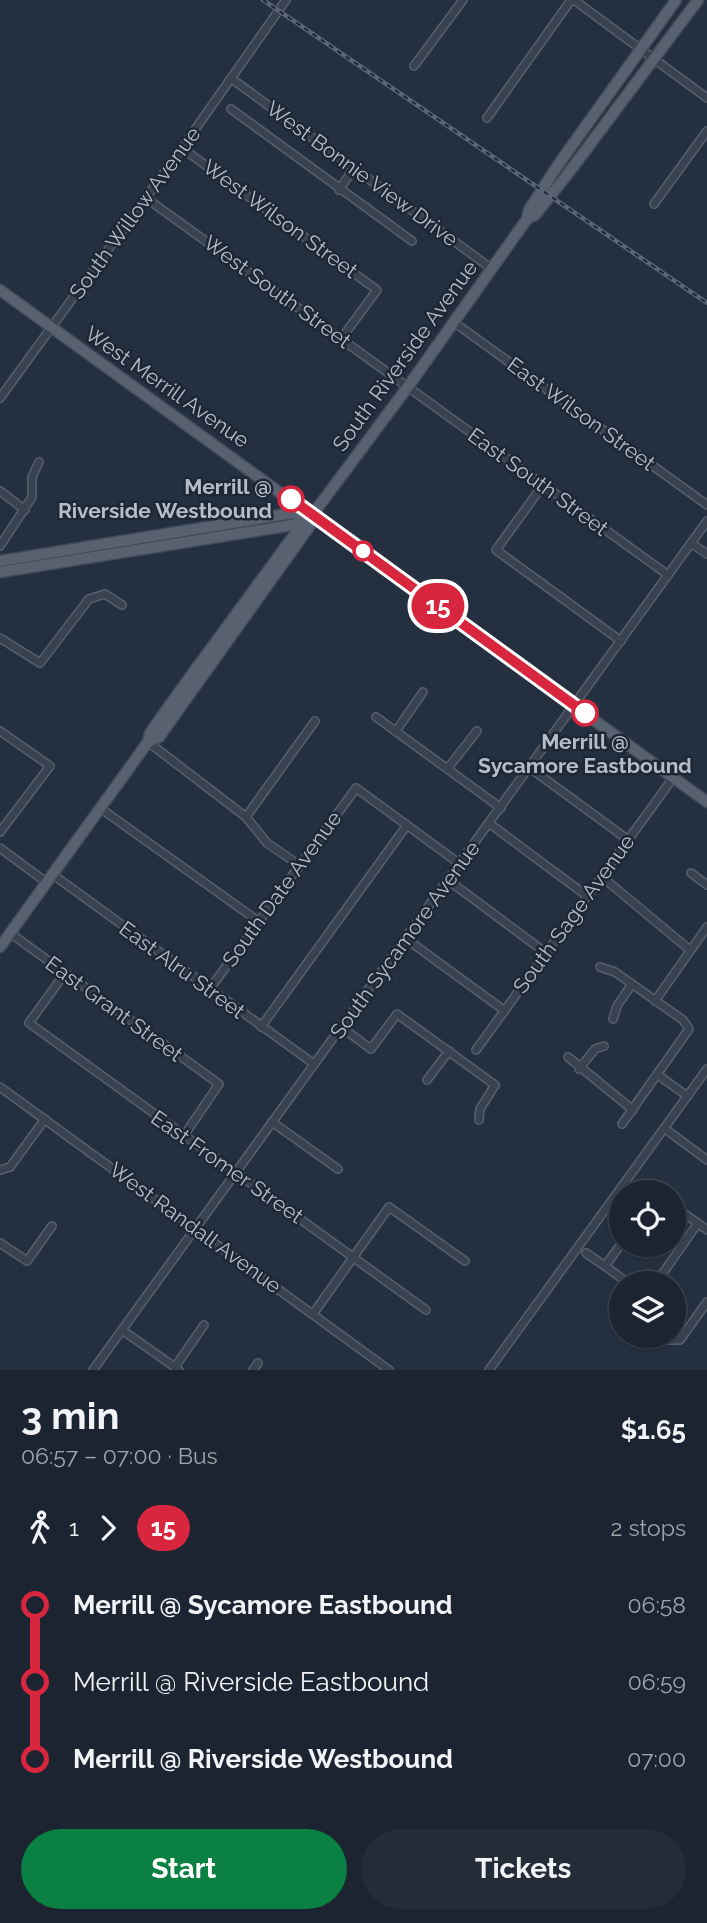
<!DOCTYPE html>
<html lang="en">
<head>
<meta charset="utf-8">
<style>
	:root { --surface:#1b2430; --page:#242c38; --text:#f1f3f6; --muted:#a0a4ab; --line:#39414c; --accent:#0b8043 }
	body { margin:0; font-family:Raleway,sans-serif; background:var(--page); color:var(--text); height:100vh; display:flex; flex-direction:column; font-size:26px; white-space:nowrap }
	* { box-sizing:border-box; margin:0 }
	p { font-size:23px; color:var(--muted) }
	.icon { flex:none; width:38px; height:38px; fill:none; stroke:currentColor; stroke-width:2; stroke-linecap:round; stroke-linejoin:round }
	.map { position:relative; height:1370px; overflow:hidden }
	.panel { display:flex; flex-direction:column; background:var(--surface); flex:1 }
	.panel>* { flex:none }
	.badge { padding:0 14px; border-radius:23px; font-size:24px; line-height:46px }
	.tools { position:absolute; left:609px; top:1180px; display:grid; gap:14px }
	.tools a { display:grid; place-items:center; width:77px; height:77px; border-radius:50%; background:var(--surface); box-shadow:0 2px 5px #0004,0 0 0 2px var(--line); font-size:35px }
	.map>.badge { position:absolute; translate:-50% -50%; box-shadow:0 0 0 4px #fff }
	.legs { display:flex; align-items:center; gap:10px; height:77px; padding:0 21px; font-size:23px }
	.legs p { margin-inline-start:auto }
	.headline { display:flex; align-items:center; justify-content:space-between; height:119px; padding:0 21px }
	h1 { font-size:38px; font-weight:700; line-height:52px }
	.primary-button { display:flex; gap:14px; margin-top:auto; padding:14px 21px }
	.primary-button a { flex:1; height:80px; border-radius:42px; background:var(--accent); color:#fff; font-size:28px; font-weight:700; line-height:80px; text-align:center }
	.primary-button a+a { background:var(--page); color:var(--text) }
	ul { padding:0 21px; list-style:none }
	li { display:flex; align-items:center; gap:24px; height:77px; font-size:26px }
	li i { display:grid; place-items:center; width:10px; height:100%; margin:0 9px; background:currentColor }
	li i::after { content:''; width:18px; height:18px; margin:-9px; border:5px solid; border-radius:50%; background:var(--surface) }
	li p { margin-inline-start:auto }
	li:first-child i { background:linear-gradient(#0000 50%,currentColor 0) }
	li:last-child i { background:linear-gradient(currentColor 50%,#0000 0) }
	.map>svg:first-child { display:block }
</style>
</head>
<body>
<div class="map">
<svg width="707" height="1370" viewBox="0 0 707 1370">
	<rect width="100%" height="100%" fill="#243040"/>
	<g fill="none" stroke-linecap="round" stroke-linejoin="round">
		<defs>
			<g id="minor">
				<path d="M574 0 707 98"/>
				<path d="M414 66 463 0"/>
				<path d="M232 79 492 269"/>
				<path d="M231 109 412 241"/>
				<path d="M487 118 571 0"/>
				<path d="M182 148 377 290 341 339"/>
				<path d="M339 190 354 168"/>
				<path d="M146 198 668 575"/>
				<path d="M654 204 707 131"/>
				<path d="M455 323 707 505"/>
				<path d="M0 398 182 148 286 0"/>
				<path d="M543 485 496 550 621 641"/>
				<path d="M0 491 25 510"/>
				<path d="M691 543 707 554"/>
				<path d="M0 546 32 497V477L39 462"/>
				<path d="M0 638 40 663 89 599 105 594 122 605"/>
				<path d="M376 717 501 808"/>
				<path d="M0 731 50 766 0 832"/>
				<path d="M396 731 423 692"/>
				<path d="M148 742 246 817 267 843 299 865"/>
				<path d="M448 768 477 731"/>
				<path d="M530 768 627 839"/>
				<path d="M100 808 258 921"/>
				<path d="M246 817 315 721"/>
				<path d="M490 824 587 896"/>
				<path d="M0 848 46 882"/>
				<path d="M691 873 707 885"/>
				<path d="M52 874 314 1064"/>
				<path d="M601 876 690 950"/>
				<path d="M448 880 546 953"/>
				<path d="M10 933 219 1084 183 1137"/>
				<path d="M405 938 505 1011"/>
				<path d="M600 967 615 972 683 1020 689 1029 622 1124"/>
				<path d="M65 973 29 1023 426 1310"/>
				<path d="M209 990 356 788 460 864"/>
				<path d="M655 1001 707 927"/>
				<path d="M613 1019 617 1006 632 984"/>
				<path d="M261 1027 407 825"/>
				<path d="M341 1027 371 1049 397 1014 495 1085 480 1109 479 1120"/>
				<path d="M476 1050 673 778"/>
				<path d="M568 1057 633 1110"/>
				<path d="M579 1069 595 1049 604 1046"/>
				<path d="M658 1075 687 1096"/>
				<path d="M427 1080 449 1051"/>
				<path d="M0 1087 389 1370"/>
				<path d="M272 1122 338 1169"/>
				<path d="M664 1128 707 1160"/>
				<path d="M0 1170 10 1167 45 1119"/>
				<path d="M608 1206 621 1221"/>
				<path d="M674 1206 707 1230"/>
				<path d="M0 1243 27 1261 52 1226"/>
				<path d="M621 1244 605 1266 628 1283"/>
				<path d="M586 1253 605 1266"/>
				<path d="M656 1283 698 1223"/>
				<path d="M313 1314 389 1207 465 1261"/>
				<path d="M122 1330 179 1370"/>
				<path d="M662 1335 669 1340H680L707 1302"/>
				<path d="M175 1367 204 1325"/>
				<path d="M93 1370 707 521"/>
				<path d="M253 1370 258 1363"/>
				<path d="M489 1370 707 1069"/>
			</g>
			<g id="major">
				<path d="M527 219 535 215 567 175 698 0"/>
				<path d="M0 290 707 802"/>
				<path d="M0 561 293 513 312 514"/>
				<path d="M0 572 293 525 303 519"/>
				<path d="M148 742 159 737 309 527 313 514"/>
				<path d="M0 947 148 742 150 733 182 688 303 523 313 514 407 388 527 219 529 210 558 165 676 0"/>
			</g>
		</defs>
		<use href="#minor" stroke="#56606d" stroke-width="10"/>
		<use href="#major" stroke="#424b59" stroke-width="13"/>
		<use href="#minor" stroke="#394250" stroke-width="7"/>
		<use href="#major" stroke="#576170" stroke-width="10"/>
		<defs>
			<path id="rail" d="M263 0 707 303"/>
		</defs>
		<use href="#rail" stroke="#5b6677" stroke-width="4.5"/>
		<use href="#rail" stroke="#1d2735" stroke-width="2" stroke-dasharray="5" stroke-linecap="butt"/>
	</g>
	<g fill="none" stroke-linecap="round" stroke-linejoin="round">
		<defs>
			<path id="line-1" d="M291 499 585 713"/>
		</defs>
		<use href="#line-1" stroke="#fff" stroke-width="16"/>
		<use href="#line-1" stroke="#d7263d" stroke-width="10"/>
	</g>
	<g fill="#fff" stroke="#d7263d" stroke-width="3.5">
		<circle cx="291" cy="499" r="12"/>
		<circle cx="363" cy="551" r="9"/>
		<circle cx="585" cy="713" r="12"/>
	</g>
	<g text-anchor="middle" stroke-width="5" stroke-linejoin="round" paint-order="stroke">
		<g font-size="21" fill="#b5bdca" stroke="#1d2735">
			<text transform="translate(362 174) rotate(36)" y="7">West Bonnie View Drive</text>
			<text transform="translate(135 213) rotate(-54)" y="7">South Willow Avenue</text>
			<text transform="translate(280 219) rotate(36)" y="7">West Wilson Street</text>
			<text transform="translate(277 292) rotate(36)" y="7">West South Street</text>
			<text transform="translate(405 356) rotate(-54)" y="7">South Riverside Avenue</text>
			<text transform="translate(167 387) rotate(35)" y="7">West Merrill Avenue</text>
			<text transform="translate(581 414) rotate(36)" y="7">East Wilson Street</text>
			<text transform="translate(538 482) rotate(36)" y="7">East South Street</text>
			<text transform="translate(282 889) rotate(-54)" y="7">South Date Avenue</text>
			<text transform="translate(574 914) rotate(-54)" y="7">South Sage Avenue</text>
			<text transform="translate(405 940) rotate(-54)" y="7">South Sycamore Avenue</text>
			<text transform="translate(182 970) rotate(36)" y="7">East Alru Street</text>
			<text transform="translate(114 1009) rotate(36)" y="7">East Grant Street</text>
			<text transform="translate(227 1167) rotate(35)" y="7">East Fromer Street</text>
			<text transform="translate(195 1228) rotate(36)" y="7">West Randall Avenue</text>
		</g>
		<g font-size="21" font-weight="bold" fill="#b5bdca" stroke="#1d2735" text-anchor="end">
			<text x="272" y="494">Merrill @<tspan x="272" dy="24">Riverside Westbound</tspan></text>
			<text x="585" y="749" text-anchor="middle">Merrill @<tspan x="585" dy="24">Sycamore Eastbound</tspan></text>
		</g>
	</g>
</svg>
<div class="tools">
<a><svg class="icon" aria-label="locate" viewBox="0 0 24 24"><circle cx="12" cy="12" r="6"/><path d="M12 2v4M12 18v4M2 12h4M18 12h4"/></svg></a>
<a><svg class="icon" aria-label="layers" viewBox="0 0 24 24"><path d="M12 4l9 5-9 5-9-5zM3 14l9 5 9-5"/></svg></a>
</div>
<b class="badge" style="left:438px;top:606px;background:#d7263d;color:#fff">15</b>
</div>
<section class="panel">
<div class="headline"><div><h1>3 min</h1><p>06:57 – 07:00 · Bus</p></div><b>$1.65</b></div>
<div class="legs"><svg class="icon" aria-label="walk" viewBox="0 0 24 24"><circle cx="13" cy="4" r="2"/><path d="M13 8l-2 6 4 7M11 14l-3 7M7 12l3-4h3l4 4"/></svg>1<svg class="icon" aria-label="forward" viewBox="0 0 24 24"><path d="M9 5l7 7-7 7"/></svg><b class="badge" style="background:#d7263d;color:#fff">15</b><p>2 stops</p></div>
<ul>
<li><i style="color:#d7263d"></i><b>Merrill @ Sycamore Eastbound</b><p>06:58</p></li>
<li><i style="color:#d7263d"></i><span>Merrill @ Riverside Eastbound</span><p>06:59</p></li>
<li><i style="color:#d7263d"></i><b>Merrill @ Riverside Westbound</b><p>07:00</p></li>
</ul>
<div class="primary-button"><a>Start</a><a>Tickets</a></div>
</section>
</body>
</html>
